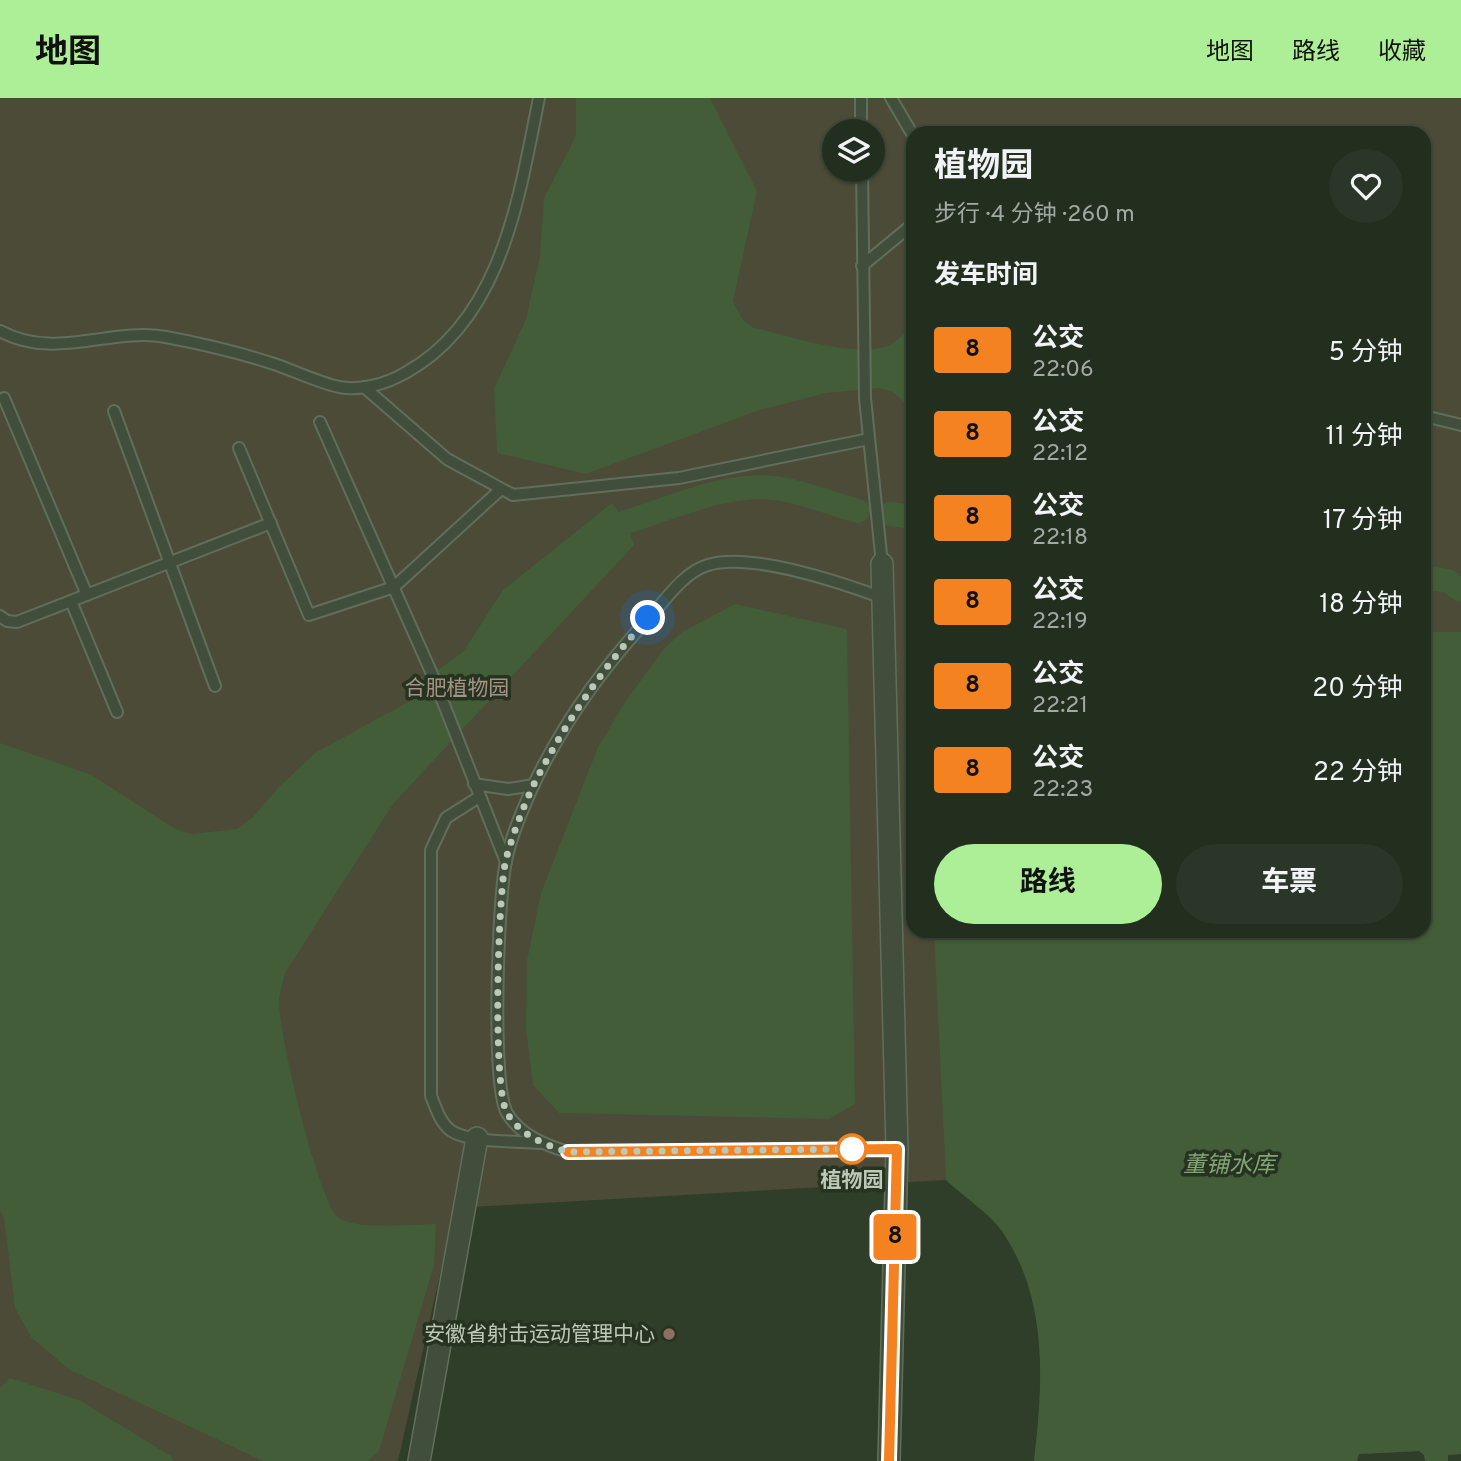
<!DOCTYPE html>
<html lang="zh">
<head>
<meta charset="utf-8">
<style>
	:root { --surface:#222e1e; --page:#2a3627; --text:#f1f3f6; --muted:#a2a8a4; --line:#3f4a3c; --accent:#adef97 }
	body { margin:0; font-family:Overpass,"Noto Sans SC",sans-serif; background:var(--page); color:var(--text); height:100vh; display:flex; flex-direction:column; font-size:26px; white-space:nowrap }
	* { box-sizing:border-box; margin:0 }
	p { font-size:23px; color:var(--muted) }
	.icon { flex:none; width:38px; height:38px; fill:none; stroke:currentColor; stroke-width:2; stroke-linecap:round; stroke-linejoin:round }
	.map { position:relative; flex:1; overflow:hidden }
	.panel { position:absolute; left:906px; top:28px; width:525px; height:812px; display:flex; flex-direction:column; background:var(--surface); border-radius:21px; box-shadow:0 2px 5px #0004,0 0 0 2px var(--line) }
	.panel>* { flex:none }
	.badge { padding:0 14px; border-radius:5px; font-size:24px; line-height:46px }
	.tools { position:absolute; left:822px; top:21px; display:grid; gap:14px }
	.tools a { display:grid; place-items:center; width:63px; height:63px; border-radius:50%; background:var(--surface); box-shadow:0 2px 5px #0004,0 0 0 2px var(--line); font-size:35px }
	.you { position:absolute; width:35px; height:35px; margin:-18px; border:5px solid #fff; border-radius:50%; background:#1a73e8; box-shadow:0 0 0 10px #1a73e833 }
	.map>.badge { position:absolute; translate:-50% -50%; box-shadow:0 0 0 4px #fff }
	h2 { padding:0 28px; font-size:26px; line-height:63px }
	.round { display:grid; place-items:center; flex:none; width:74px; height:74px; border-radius:37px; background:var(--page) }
	.summary { display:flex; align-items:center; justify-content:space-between; height:119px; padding:0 28px }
	h1 { font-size:33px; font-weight:700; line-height:52px }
	.cta { display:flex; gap:14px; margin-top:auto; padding:14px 28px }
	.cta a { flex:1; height:80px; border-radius:42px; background:var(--accent); color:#111; font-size:28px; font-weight:700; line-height:80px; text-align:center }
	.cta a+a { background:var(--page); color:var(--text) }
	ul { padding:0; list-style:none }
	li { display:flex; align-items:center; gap:21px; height:84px; padding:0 28px }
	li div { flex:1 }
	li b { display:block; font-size:26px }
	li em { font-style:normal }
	li .badge { min-width:77px; font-weight:700; text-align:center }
	header { display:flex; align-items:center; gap:42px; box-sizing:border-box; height:98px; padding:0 35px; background:var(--accent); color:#111 }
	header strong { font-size:33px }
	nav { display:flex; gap:38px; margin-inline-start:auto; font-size:24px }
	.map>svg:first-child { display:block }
</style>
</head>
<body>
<header>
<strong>地图</strong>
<nav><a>地图</a><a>路线</a><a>收藏</a></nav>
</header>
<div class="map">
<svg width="1461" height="1363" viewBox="0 0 1461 1363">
	<rect width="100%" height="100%" fill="#2e3e28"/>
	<path fill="#4b4b37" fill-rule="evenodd" d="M0 0H1461V1356L1448 1357V1363H1425L1424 1357 1419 1353 1359 1356 1357 1363H1034C1043 1285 1049 1202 1002 1133 988 1114 963 1098 946 1082L455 1110 398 1363H0ZM835 33H873V72H835ZM914 35H1424V833H914Z"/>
	<g fill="#425d38">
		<path d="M576 0H710L757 93 733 203 742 221 754 230C787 237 859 262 889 247 899 242 906 233 913 225V319L908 308 893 294 880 290 826 295 760 312 586 376 497 355 494 291 526 221 540 158 544 100 576 38Z"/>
		<path d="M612 405 626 424 634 447 393 706 285 875C283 884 280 893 279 902 278 933 317 1098 337 1118 351 1133 415 1126 436 1126L434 1167 379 1353 368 1363H263L70 1272 31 1239 15 1210 4 1119 0 1113V645L92 677 175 731 192 736 237 731 253 719 278 690 315 655 417 599 432 576 463 554 503 492Z"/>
		<path d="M735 506 847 531 855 1006 829 1021 559 1015 533 987 526 931 527 862 541 795 598 649 626 603 663 552 682 534Z"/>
		<path d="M1425 534H1461V1356L1448 1357V1363H1425L1424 1357 1419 1353 1359 1356 1357 1363H1034C1043 1285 1049 1202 1002 1133 988 1114 963 1098 946 1082L934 833H1424Z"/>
		<path d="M10 1280 79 1302 171 1358 173 1363H0V1290Z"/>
	</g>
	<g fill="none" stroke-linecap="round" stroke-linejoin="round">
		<g stroke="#425d38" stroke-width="24">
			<path d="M890 416 914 419"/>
			<path d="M626 424C671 410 725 385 774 390 802 393 831 406 858 413"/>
			<path d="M1424 479 1448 483 1461 492"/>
		</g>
		<defs>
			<g id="service">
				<path d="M861 0V33"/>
				<path d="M891 0 914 39"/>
				<path d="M862 72 865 300 882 466"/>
				<path d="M862 168 914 125"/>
				<path d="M0 233C55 263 110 229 166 239 203 246 238 254 274 266 295 273 317 284 339 289 361 293 386 286 405 275 502 222 519 99 539 0"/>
				<path d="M364 289 447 361 513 397 679 380 869 341"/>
				<path d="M4 300 87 497"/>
				<path d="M114 313 215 588"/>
				<path d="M1424 318 1461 327"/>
				<path d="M320 324 432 576 506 764"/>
				<path d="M239 350 309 517 394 489 500 392"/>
				<path d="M883 500C842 485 751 454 708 467 684 474 666 501 650 519 604 568 562 627 533 688 523 711 511 738 506 763 498 799 491 988 507 1015 520 1037 545 1047 568 1054L897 1050"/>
				<path d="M71 503 117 614"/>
				<path d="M0 518 7 523 17 524 271 425"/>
				<path d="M474 686 508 691 534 687"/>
				<path d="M479 699 446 720 431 752V998C436 1010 440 1024 450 1032 467 1045 518 1043 540 1045"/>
			</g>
			<g id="minor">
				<path d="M882 466 897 1050 889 1363"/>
				<path d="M419 1363 477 1040"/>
			</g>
		</defs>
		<use href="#service" stroke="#616e5c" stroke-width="14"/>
		<use href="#minor" stroke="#616e5c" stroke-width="24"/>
		<use href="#service" stroke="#414e3c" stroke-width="10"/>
		<use href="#minor" stroke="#414e3c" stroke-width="21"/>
	</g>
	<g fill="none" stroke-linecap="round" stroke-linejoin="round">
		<defs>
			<path id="line" d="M568 1054 897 1051 889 1363"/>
		</defs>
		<use href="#line" stroke="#fff" stroke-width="16"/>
		<use href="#line" stroke="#f58220" stroke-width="10"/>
		<path stroke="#bcc9b8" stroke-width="7" stroke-dasharray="0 12.6" d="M648 520C603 569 564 627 534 686 523 709 513 736 506 761 498 794 492 989 507 1015 520 1037 545 1047 568 1054L852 1051"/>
	</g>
	<circle fill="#fff" stroke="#f58220" stroke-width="3.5" cx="852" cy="1051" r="14"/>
	<circle fill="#8d6e63" stroke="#263320" stroke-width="2.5" cx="669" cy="1236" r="7"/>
	<g text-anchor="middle" stroke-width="7" stroke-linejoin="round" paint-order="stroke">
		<g font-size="21" fill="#a79286" stroke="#263320">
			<text x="457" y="597">合肥植物园</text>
		</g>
		<g font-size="21" font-weight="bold" fill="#bcc9b8" stroke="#263320">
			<text x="852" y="1089">植物园</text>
		</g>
		<g font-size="21" fill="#bcc9b8" stroke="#263320" text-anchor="end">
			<text x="655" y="1243">安徽省射击运动管理中心</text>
		</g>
		<g font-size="23" font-style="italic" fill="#83a475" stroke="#263320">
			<text x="1229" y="1074">董铺水库</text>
		</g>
	</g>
</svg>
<div class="tools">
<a><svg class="icon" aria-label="layers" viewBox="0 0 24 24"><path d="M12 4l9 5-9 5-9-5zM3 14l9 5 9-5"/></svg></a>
</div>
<div class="you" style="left:648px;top:520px"></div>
<b class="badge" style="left:895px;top:1139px;background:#f58220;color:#111">8</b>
<section class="panel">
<div class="summary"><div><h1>植物园</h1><p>步行 · 4 分钟 · 260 m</p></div><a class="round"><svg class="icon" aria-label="heart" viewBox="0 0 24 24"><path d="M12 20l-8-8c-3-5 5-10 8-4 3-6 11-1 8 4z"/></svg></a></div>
<h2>发车时间</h2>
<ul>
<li><span class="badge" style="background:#f58220;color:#111">8</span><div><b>公交</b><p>22:06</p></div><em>5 分钟</em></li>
<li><span class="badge" style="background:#f58220;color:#111">8</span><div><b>公交</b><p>22:12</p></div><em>11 分钟</em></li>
<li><span class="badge" style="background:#f58220;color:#111">8</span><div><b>公交</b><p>22:18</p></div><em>17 分钟</em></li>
<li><span class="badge" style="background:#f58220;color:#111">8</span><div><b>公交</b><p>22:19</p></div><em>18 分钟</em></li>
<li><span class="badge" style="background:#f58220;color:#111">8</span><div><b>公交</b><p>22:21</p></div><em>20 分钟</em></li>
<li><span class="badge" style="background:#f58220;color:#111">8</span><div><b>公交</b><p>22:23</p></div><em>22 分钟</em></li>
</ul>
<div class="cta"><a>路线</a><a>车票</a></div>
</section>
</div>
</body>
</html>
